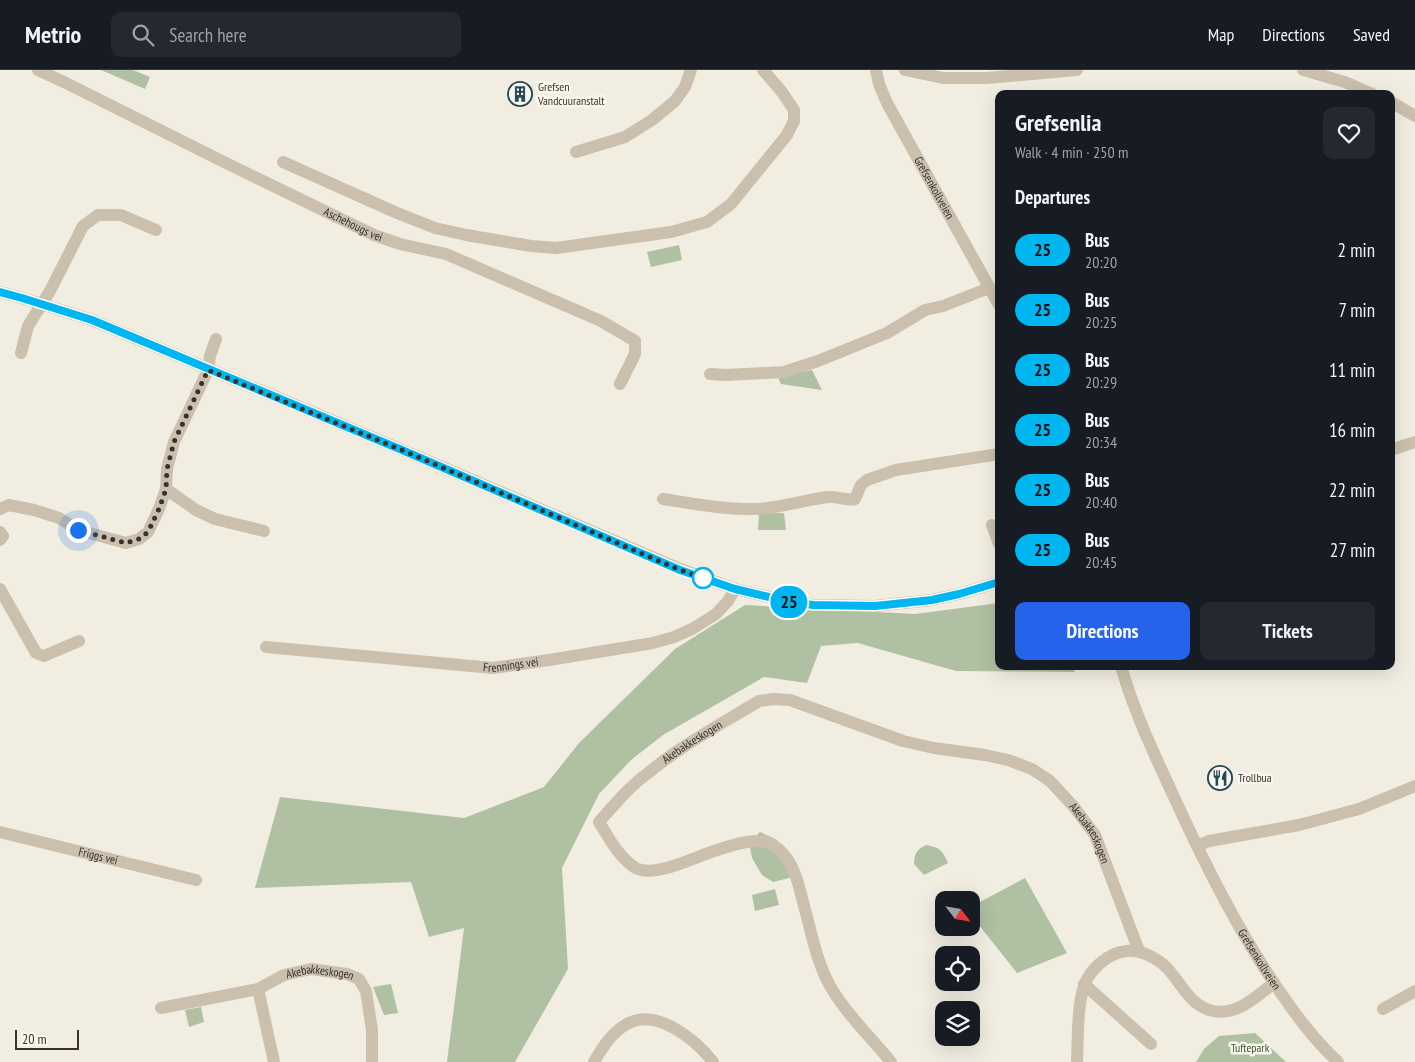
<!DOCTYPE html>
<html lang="en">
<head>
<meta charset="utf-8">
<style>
	:root { --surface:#171b24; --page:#242831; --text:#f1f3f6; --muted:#9ea1a6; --line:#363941; --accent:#2563eb }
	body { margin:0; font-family:"PT Sans Narrow",sans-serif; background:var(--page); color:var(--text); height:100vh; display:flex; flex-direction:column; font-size:19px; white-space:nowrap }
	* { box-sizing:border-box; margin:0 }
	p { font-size:16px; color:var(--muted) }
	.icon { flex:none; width:28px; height:28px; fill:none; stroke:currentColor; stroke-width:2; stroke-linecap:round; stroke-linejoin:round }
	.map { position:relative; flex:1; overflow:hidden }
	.details { position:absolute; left:995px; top:20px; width:400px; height:580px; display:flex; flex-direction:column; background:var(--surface); border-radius:10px; box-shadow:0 5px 20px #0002 }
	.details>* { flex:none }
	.badge { padding:0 10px; border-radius:16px; font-size:18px; line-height:32px }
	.needle { width:32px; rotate:121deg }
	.fabs { position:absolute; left:935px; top:821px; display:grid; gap:10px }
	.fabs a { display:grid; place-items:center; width:45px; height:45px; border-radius:10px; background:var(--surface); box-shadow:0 5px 20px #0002; font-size:25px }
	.scale { position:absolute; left:15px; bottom:12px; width:64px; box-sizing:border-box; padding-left:5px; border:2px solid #39322b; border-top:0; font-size:14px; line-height:18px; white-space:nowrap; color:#39322b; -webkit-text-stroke:4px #f9f6ee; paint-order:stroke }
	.you { position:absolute; width:25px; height:25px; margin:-12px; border:4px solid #fff; border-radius:50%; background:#1a73e8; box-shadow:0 0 0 8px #1a73e833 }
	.map>.badge { position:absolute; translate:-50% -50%; box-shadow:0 0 0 2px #fff }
	h2 { padding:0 20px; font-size:19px; line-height:45px }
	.round { display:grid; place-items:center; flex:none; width:52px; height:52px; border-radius:10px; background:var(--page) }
	.head { display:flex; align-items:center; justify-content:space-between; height:85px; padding:0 20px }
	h1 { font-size:24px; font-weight:800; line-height:38px }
	.primary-button { display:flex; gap:10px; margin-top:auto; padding:10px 20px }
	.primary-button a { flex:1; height:58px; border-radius:10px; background:var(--accent); color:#fff; font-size:20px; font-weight:800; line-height:58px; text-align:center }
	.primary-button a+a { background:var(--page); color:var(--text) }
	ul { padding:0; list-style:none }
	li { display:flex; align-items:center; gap:15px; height:60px; padding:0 20px }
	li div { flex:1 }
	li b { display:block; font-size:19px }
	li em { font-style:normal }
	li .badge { min-width:55px; font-weight:700; text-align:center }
	header { display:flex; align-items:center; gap:30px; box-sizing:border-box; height:70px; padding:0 25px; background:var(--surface); border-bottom:1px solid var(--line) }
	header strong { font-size:24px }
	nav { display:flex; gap:28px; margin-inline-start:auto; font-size:18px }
	.search { width:350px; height:45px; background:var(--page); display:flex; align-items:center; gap:12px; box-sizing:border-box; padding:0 18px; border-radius:10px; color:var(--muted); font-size:19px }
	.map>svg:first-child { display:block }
</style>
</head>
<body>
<header>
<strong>Metrio</strong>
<div class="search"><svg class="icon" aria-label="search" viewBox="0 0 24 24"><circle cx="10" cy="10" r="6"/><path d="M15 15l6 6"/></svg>Search here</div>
<nav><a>Map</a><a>Directions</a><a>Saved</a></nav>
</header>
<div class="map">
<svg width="1415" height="992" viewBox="0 0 1415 992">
	<rect width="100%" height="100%" fill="#f2ede1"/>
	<g fill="#b0c0a2">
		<path d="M101 0H133L150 7 145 19Z"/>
		<path d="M679 175 682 190 651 197 647 182Z"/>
		<path d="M812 300 822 320 781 314 779 310V307Z"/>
		<path d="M759 443H784L786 460H758Z"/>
		<path d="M999 533V596H1073L1075 602 956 601 858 573 821 576 807 613 764 607 663 665 631 690 599 724 562 798 568 899 515 992H447L464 858 429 867 411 812 255 818 280 727 464 748 544 717 579 673 675 579 745 535 915 544Z"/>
		<path d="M760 762 773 768 793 807 773 812 762 805 752 788 749 772Z"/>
		<path d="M926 775C941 778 942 780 948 793L924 805 914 794C914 784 917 779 926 775Z"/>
		<path d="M1025 808 1067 883 1017 903 975 850C972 842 971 838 978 833Z"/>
		<path d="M775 819 779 835 755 841 752 825Z"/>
		<path d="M391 914 398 943 384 945 373 917Z"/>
		<path d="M201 937 204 952 189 957 185 940Z"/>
		<path d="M1255 963 1286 992H1196L1204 979 1219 966Z"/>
	</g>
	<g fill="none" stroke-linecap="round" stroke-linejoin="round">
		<g stroke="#cac0ad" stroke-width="12">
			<path id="s1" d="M38 0 66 13 224 92 374 165 400 174 446 184 601 251 635 271V284L620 314"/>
			<path id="s2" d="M876 0 879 14 887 33 999 235"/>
			<path d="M905 0 943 8H987L1077 0"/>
			<path d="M1303 0 1345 12 1372 24"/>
			<path d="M1391 32 1415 46"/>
			<path d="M576 82 625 67 652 50 675 31 685 17 691 0"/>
			<path d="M283 92 397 143 435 158 466 165 531 176 556 178 671 162 707 152 731 134 787 65 794 51V40L782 22 763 0"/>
			<path d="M0 222 22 228 92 250 393 376 680 499 735 519 786 531 813 535 875 536 932 530 959 524 999 512"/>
			<path d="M21 283 28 256 50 221 83 156 98 145H121L156 160"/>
			<path d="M710 304 726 305 784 302 818 291 887 263 925 240 943 236 989 218"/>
			<path d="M1391 380 1415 372"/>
			<path d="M166 419 196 440 215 449 264 461"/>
			<path d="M663 429C695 434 727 440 759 439 782 437 805 430 828 427 837 426 845 431 855 429L861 415 867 410 896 400 999 384"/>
			<path d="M0 439 9 435 34 440 59 448 78 460 126 473 139 469 148 462 159 439 166 419 167 399 174 372 208 300 210 286 216 269"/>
			<path d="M992 455 999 474"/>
			<path d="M0 462 3 466 0 470"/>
			<path d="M0 519 36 583 44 586 79 571"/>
			<path id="s3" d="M266 577 493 598 549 590 653 573 674 567 692 559 716 544 728 531 735 519"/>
			<path id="s4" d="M1121 596C1134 642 1155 686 1175 729 1204 793 1235 855 1274 913 1293 941 1312 968 1338 992"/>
			<path id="s5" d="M0 762 196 810"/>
			<path d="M1197 776 1209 771 1299 755 1359 739 1415 716"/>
			<path d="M1084 914 1151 974"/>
			<path d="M258 919 274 992"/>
			<path id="s6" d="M161 938 258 919 284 905 311 899 347 904 359 909 366 921 372 960V992"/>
			<path d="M1383 939 1415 921"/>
			<path d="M594 992C602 978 612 962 627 954 656 937 696 970 713 992"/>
			<path id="s7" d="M891 992C870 966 840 938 826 908 815 886 811 860 804 836 798 812 794 788 772 774 767 771 759 771 754 771 741 772 729 776 717 780 696 786 653 810 634 797 618 786 609 768 599 752 614 735 629 717 648 703 682 675 721 654 759 631L773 629 790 630 903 671 934 678 985 685 1008 690 1032 699 1050 711 1074 737 1095 765 1139 881"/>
			<path d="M1077 992C1078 970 1077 937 1084 916 1090 899 1108 883 1126 881 1140 879 1157 888 1167 898 1182 914 1190 936 1213 941 1237 946 1257 926 1274 913"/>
		</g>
	</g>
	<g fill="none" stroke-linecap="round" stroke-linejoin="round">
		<defs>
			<path id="line" d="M0 222 22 228 92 250 402 380 680 500 735 519 786 531 813 535 875 536 932 530 959 524 999 512"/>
		</defs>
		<use href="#line" stroke="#fff" stroke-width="11"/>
		<use href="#line" stroke="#00b6f1" stroke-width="8"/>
		<path stroke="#39322b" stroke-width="5" stroke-dasharray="0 9" d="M78 460 126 473 139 469 148 462 159 439 166 419 167 399 174 372 208 300 402 380 680 500 703 508"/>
	</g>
	<defs>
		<symbol id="building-ring" viewBox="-11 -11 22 22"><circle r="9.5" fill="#f9f6ee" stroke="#244957" stroke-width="1.5"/><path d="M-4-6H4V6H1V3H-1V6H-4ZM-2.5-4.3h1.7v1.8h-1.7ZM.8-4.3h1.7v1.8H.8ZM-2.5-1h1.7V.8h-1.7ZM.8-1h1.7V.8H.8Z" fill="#244957"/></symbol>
		<symbol id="restaurant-ring" viewBox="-11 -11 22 22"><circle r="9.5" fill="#f9f6ee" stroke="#244957" stroke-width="1.5"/><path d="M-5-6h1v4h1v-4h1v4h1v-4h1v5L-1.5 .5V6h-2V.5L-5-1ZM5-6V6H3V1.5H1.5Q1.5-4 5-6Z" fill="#244957"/></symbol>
	</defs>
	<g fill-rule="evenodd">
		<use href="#building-ring" x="506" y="10" width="28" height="28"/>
		<use href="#restaurant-ring" x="1206" y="694" width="28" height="28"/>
	</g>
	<circle fill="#fff" stroke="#00b6f1" stroke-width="2.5" cx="703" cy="508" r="10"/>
	<g text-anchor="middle" stroke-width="5" stroke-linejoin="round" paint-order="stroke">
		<g font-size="12" fill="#39322b" stroke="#f9f6ee" text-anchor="start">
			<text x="538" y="21">Grefsen<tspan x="538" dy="14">Vandcuuranstalt</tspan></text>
			<text x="1238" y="712">Trollbua</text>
		</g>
		<g font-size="12" fill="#39322b" stroke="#f9f6ee">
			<text dy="4" stroke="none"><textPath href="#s2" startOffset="132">Grefsenkollveien</textPath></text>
			<text dy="4" stroke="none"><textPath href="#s1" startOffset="351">Aschehougs vei</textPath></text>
			<text dy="4" stroke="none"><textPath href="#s3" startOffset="246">Frennings vei</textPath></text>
			<text dy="4" stroke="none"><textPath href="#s7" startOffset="578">Akebakkeskogen</textPath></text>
			<text dy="4" stroke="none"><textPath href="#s7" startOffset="1028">Akebakkeskogen</textPath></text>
			<text dy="4" stroke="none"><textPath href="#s5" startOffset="101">Friggs vei</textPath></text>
			<text dy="4" stroke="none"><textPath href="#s4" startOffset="325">Grefsenkollveien</textPath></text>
			<text dy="4" stroke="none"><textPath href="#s6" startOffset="165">Akebakkeskogen</textPath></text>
		</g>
		<g font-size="12" fill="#405531" stroke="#f9f6ee">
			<text x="1250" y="982">Tuftepark</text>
		</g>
	</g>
</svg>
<div class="fabs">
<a><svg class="needle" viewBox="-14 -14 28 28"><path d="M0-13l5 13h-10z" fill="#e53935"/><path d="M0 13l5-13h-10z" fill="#9ea1a6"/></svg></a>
<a><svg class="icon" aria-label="locate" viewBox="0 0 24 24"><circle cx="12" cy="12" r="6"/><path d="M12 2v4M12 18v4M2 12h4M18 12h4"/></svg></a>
<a><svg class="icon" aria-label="layers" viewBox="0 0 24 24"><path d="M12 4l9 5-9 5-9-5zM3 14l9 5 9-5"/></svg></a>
</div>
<div class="scale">20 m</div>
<div class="you" style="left:78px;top:460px"></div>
<b class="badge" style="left:789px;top:532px;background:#00b6f1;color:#111">25</b>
<section class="details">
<div class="head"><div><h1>Grefsenlia</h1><p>Walk · 4 min · 250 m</p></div><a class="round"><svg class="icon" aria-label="heart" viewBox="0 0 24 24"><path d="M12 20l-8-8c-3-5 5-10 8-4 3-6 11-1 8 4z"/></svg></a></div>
<h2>Departures</h2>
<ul>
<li><span class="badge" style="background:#00b6f1;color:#111">25</span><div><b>Bus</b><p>20:20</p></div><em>2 min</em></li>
<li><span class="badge" style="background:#00b6f1;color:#111">25</span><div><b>Bus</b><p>20:25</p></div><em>7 min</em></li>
<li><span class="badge" style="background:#00b6f1;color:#111">25</span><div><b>Bus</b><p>20:29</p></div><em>11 min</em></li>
<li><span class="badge" style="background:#00b6f1;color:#111">25</span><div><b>Bus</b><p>20:34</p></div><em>16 min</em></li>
<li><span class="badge" style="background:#00b6f1;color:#111">25</span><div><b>Bus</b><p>20:40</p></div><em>22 min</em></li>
<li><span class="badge" style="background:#00b6f1;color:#111">25</span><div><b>Bus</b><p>20:45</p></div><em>27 min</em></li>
</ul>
<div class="primary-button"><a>Directions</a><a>Tickets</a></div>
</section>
</div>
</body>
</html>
